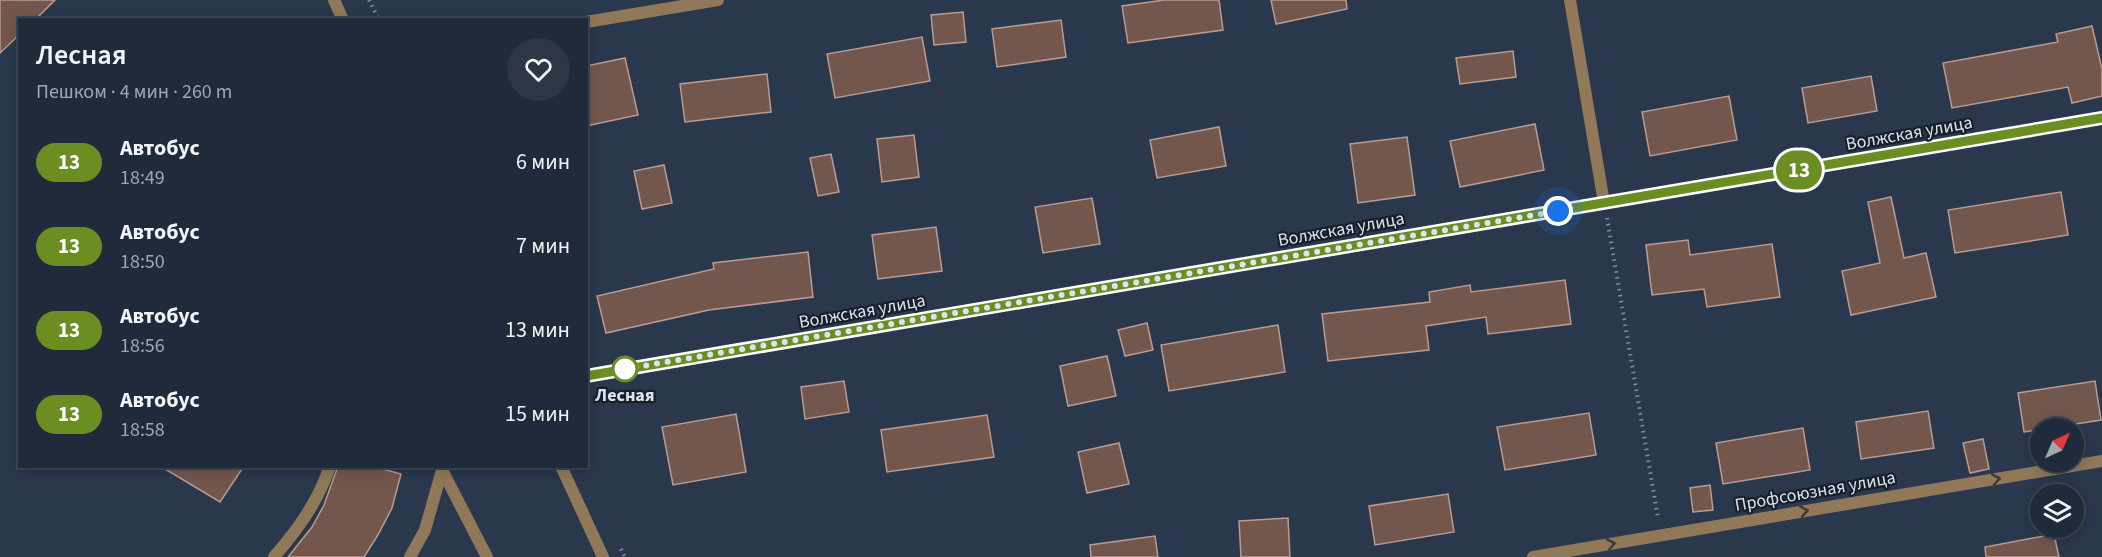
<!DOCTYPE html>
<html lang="ru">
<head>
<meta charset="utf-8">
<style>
	:root { --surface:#1f2a3a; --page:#2c3645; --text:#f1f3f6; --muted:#a1a7af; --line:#3c4654 }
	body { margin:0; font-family:"Source Sans 3",sans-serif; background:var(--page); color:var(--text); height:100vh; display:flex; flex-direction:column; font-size:22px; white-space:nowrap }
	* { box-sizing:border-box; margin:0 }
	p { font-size:20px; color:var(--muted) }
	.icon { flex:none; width:33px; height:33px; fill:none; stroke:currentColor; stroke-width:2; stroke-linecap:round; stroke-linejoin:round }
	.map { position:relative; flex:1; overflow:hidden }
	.side { position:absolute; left:18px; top:18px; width:570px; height:450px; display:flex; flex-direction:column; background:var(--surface); border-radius:0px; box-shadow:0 3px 15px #0003,0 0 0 2px var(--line) }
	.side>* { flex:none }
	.badge { padding:0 12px; border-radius:20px; font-size:21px; line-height:39px }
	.needle { width:39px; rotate:44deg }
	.buttons { position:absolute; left:2030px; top:418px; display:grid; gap:12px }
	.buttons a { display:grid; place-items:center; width:54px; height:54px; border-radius:50%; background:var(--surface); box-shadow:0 3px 15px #0003,0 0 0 2px var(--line); font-size:30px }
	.you { position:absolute; width:30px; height:30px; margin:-15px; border:4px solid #fff; border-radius:50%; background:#1a73e8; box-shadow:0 0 0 9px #1a73e833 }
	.map>.badge { position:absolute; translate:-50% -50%; box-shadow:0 0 0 3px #fff }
	.round { display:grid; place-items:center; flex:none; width:63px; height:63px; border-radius:32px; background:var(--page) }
	.summary { display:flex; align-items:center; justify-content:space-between; height:102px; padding:0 18px }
	h1 { font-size:28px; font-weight:600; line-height:45px }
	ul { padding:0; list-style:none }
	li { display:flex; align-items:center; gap:18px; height:84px; padding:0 18px }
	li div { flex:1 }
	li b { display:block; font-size:22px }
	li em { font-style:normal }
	li .badge { min-width:66px; font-weight:700; text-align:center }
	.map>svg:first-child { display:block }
</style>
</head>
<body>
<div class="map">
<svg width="2102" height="557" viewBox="0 0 2102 557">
	<rect width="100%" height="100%" fill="#29384d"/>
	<g fill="#74574c" stroke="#bb9b8f" stroke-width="1.5">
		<path d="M0 0H55L35 20H20V34L0 53Z"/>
		<path d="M1164 0H1219L1223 30 1128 43 1122 6Z"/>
		<path d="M1271 0H1346L1347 9 1276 24Z"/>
		<path d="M963 12 966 42 934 45 931 15Z"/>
		<path d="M1061 20 1066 57 997 67 992 29Z"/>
		<path d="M2092 26 2102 69V96L2072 103 2068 87 1952 108 1943 63 2058 42 2056 34Z"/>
		<path d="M922 37 930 81 835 98 827 54Z"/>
		<path d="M1513 51 1516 77 1460 84 1456 58Z"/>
		<path d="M625 58 638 115 586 126V66Z"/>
		<path d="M767 74 771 112 685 122 680 84Z"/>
		<path d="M1871 76 1877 111 1808 123 1802 88Z"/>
		<path d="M1729 96 1737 140 1650 156 1642 112Z"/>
		<path d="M1535 124 1544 170 1460 187 1450 141Z"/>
		<path d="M1219 127 1226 166 1157 178 1150 140Z"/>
		<path d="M914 135 919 177 882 182 877 139Z"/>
		<path d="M1407 137 1415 195 1358 203 1350 144Z"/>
		<path d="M831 154 839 192 818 196 810 158Z"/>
		<path d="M664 165 672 203 642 209 634 171Z"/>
		<path d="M2061 192 2068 235 1955 253 1948 210Z"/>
		<path d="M1891 197 1904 258 1926 253 1936 297 1851 315 1842 271 1880 263 1868 202Z"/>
		<path d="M1092 198 1100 244 1043 253 1035 207Z"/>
		<path d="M936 227 942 271 878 279 872 235Z"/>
		<path d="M1688 240 1690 255 1772 244 1780 297 1707 307 1704 289 1652 295 1646 245Z"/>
		<path d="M808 252 813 297 709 310 606 333 597 296 714 269 713 263Z"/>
		<path d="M1565 280 1571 324 1488 334 1486 317 1426 326 1429 350 1328 361 1322 314 1430 302 1429 292 1470 285 1471 292Z"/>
		<path d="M1147 323 1153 350 1125 356 1118 330Z"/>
		<path d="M1278 325 1285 372 1169 391 1161 345Z"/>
		<path d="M1107 356 1116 396 1068 406 1060 366Z"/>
		<path d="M844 381 849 412 805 419 801 387Z"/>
		<path d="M2095 381 2101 420 2024 432 2018 393Z"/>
		<path d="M1928 411 1934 448 1861 459 1856 422Z"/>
		<path d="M1589 413 1596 455 1505 470 1497 427Z"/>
		<path d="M736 414 746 472 673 485 662 427Z"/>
		<path d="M987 415 994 457 887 472 881 430Z"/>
		<path d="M1803 428 1810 470 1723 484 1716 443Z"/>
		<path d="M1983 439 1989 469 1970 473 1963 443Z"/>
		<path d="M1119 443 1129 484 1087 493 1078 452Z"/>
		<path d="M160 466H244L220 502Z"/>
		<path d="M338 466H371L401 474 392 508 378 535 364 557H288L312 527 324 505Z"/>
		<path d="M1710 485 1713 510 1693 512 1690 488Z"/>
		<path d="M1448 494 1454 532 1375 545 1369 506Z"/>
		<path d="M1288 518 1290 557H1241L1239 521Z"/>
		<path d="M2054 534 2059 557H1986L1985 547Z"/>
		<path d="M1155 536 1158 557H1091L1090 545Z"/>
	</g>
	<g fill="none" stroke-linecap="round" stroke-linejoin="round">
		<g stroke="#828e9f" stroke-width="4" stroke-dasharray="1.5 4.5" stroke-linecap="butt">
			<path d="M369 0 379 20"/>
			<path d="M1607 218 1658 518"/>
			<path d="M621 549 625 557"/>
		</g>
		<g stroke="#917859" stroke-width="12">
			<path d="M1570 0 1604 203"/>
			<path d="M440 466 487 557"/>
			<path d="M274 557C298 529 318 502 330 466"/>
			<path d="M410 557 425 530 442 470"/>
		</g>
		<g stroke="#917859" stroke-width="12">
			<path d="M586 22 718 0"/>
			<path d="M586 376 2102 118"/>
			<path d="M1533 557 2102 461"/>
		</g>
		<g stroke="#917859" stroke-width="12">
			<path d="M334 0 343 20"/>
			<path d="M561 466 603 557"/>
		</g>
	</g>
	<defs><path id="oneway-chevron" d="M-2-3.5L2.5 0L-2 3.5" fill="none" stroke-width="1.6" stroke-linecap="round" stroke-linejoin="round" transform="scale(1.5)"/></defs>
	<g stroke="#3c3a37">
		<use href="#oneway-chevron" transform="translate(1996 479) rotate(-10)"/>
		<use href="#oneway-chevron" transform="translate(1804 511) rotate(-10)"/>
		<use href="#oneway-chevron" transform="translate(1611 544) rotate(-10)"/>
	</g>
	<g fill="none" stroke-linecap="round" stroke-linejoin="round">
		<defs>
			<path id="line" d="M586 376 2102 118"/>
		</defs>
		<use href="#line" stroke="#fff" stroke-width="14"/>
		<use href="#line" stroke="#6b8e23" stroke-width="9"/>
		<path stroke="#dae4f1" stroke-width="6" stroke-dasharray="0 10.8" d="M625 369 1558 211"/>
	</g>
	<circle fill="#fff" stroke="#6b8e23" stroke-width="3" cx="625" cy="369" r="12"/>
	<g text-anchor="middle" stroke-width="4.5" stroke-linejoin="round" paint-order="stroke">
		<g font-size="18" fill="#dae4f1" stroke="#181f29">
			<text transform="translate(1909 133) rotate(-10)" y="6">Волжская улица</text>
			<text transform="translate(1341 229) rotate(-10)" y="6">Волжская улица</text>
			<text transform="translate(862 311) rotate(-10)" y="6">Волжская улица</text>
			<text transform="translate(1815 491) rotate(-10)" y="6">Профсоюзная улица</text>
		</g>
		<g font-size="18" font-weight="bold" fill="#dae4f1" stroke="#181f29">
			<text x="625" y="401">Лесная</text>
		</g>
	</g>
</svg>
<div class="buttons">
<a><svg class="needle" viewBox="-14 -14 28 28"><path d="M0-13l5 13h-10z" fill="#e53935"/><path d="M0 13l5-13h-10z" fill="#a1a7af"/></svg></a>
<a><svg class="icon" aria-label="layers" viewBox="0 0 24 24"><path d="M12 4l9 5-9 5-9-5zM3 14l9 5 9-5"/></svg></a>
</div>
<div class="you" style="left:1558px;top:211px"></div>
<b class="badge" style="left:1799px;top:170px;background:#6b8e23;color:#fff">13</b>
<section class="side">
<div class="summary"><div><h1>Лесная</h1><p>Пешком · 4 мин · 260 m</p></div><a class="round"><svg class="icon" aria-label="heart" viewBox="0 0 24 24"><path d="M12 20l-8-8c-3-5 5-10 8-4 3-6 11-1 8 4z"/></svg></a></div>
<ul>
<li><span class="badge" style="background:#6b8e23;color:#fff">13</span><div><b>Автобус</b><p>18:49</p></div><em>6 мин</em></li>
<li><span class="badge" style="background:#6b8e23;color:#fff">13</span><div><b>Автобус</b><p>18:50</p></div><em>7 мин</em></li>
<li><span class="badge" style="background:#6b8e23;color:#fff">13</span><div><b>Автобус</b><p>18:56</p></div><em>13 мин</em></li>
<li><span class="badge" style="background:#6b8e23;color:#fff">13</span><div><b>Автобус</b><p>18:58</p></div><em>15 мин</em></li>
</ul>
</section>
</div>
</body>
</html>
